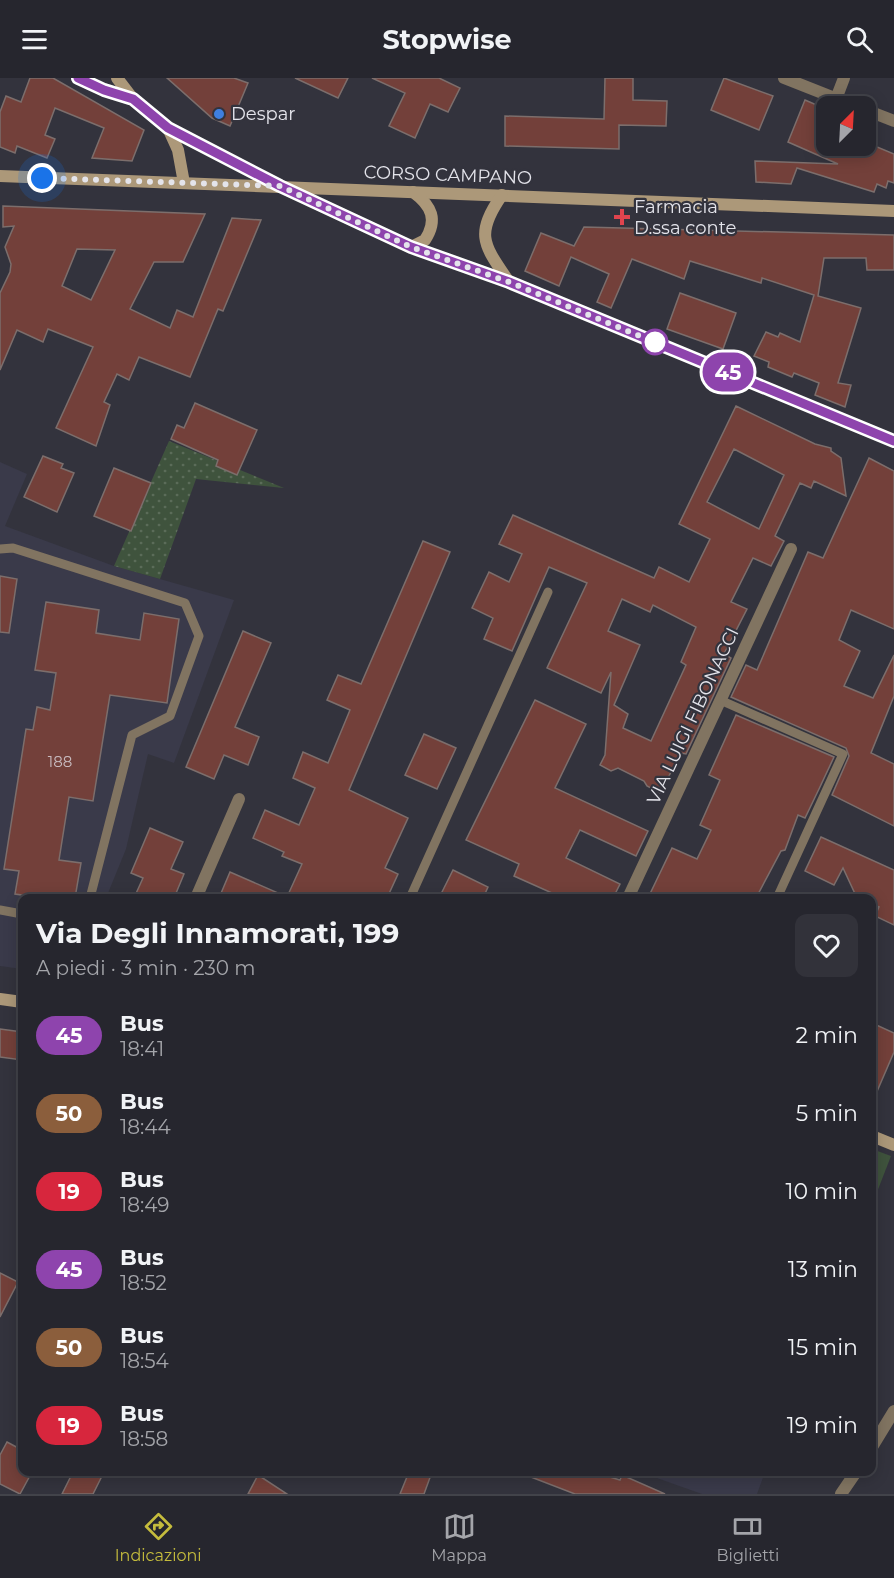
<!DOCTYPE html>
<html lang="it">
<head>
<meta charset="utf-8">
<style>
	:root { --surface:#26262e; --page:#32323a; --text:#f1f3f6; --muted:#a4a5aa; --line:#42434a; --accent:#c5bc3d }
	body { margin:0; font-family:Montserrat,sans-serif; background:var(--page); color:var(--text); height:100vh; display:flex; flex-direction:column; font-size:22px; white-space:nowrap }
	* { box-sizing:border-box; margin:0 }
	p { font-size:20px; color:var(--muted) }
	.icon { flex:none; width:33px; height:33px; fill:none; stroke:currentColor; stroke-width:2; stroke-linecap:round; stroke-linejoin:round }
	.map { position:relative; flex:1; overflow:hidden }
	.side { position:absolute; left:18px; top:816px; width:858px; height:582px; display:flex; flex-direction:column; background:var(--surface); border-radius:12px; box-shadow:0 3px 15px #0003,0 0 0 2px var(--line) }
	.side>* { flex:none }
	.badge { padding:0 12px; border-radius:20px; font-size:21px; line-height:39px }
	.needle { width:39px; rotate:24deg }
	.controls { position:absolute; left:816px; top:18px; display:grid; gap:12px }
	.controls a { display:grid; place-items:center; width:60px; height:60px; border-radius:12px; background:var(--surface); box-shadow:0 3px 15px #0003,0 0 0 2px var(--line); font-size:30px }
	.you { position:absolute; width:30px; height:30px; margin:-15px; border:4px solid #fff; border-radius:50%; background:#1a73e8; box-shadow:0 0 0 9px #1a73e833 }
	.map>.badge { position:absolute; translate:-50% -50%; box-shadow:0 0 0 3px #fff }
	.round { display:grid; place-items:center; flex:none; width:63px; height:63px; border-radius:12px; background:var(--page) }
	.head { display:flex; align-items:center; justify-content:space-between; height:102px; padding:0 18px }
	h1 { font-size:28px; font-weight:700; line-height:45px }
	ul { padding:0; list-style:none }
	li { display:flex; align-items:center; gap:18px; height:78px; padding:0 18px }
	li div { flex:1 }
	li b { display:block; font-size:22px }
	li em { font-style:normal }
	li .badge { min-width:66px; font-weight:700; text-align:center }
	header { display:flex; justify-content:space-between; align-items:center; height:78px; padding:0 18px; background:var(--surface); font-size:27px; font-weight:700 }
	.tabs { display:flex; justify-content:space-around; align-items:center; height:84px; border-top:2px solid var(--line); background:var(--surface); font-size:16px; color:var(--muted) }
	.tabs a { display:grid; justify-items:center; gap:3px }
	.tabs .current { color:var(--accent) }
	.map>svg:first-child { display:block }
</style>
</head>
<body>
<header><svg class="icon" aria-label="menu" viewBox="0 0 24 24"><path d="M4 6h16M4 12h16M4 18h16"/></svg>Stopwise<svg class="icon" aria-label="search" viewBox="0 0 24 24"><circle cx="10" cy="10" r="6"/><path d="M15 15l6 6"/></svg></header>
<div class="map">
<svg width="894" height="1416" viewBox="0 0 894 1416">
	<defs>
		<pattern id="grass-dots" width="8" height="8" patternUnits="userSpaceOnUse" patternTransform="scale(1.5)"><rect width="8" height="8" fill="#3f533d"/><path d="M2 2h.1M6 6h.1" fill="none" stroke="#5b6c59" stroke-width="1.8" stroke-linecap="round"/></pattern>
	</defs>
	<rect width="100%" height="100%" fill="#33333d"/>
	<g fill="#3a3a4a">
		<path d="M0 384 27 396 5 448 114 488 234 522 174 685 148 676 126 771 106 820H22V891L0 888Z"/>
		<path d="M640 1394H765L757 1416H702Z"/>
	</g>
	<path fill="url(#grass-dots)" d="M169 363 284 410 196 401 160 501 114 488Z"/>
	<path fill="#3f533d" d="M872 1071 891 1078 872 1127Z"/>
	<g fill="#73403a" stroke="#7c6e6c" stroke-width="1.5" fill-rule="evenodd">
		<path d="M30 0H53L144 52 132 83 92 80 104 50 55 30 45 57 55 61 47 80 17 68 15 75 0 69V34L6 18 21 24Z"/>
		<path d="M167 0H234L248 5 230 48 212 40Z"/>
		<path d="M295 0H348L338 20Z"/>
		<path d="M372 0H439L460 10 448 34 430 26 415 60 389 48 405 15Z"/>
		<path d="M605 0H633V22L667 23 666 48 619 47V71L505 68V38L604 41Z"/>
		<path d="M724 0 773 18 759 52 711 32Z"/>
		<path d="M805 22 826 31V68H854L867 73 870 66 894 76V105L888 103 886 110 877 106 874 114 797 90 791 106 756 104 755 83 838 86 788 64Z"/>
		<path d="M3 128 205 136 183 184H154L130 231 170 250 177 232 193 239 232 140 261 142 223 233 218 231 190 299 139 279 129 302 117 296 104 324 110 327 96 368 56 350 93 269 48 251 43 264 17 252 0 292V215L10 194 11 186 5 169 14 148 3 149ZM77 171 115 172 91 222 62 208Z"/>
		<path d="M584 149 894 157V192H867L866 180H824L818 218 861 230 838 305 851 307 845 329 815 317 819 305 794 295 792 299 768 289 769 284 754 278 766 254 778 259 780 255 800 264 814 217 762 200 761 205 690 183 684 201 632 181 611 230 597 224 609 196 571 179 559 208 525 193 541 155 574 168Z"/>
		<path d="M680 215 736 235 723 271 667 251Z"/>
		<path d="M195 325 257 352 237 397 216 388 218 382 171 361 177 347 184 350Z"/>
		<path d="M736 328 815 366 831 370V373L841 380 846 418 814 403 811 410 800 405 775 458 784 463 771 488 753 480 731 524 747 531 724 576 731 580 686 676 681 675 660 715 647 708 644 703 618 690 611 693 600 687 605 677 611 594 601 615 547 590 587 505 549 489 512 573 484 561 493 540 472 530 489 494 509 504 522 476 499 466 513 437 654 500 659 489 689 504 710 461 679 446ZM734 371 784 397 759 451 707 424ZM622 521 650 534 653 527 696 549 681 584 686 587 651 663 623 650 628 636 614 627 640 567 608 553Z"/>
		<path d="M43 378 63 386 61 390 74 395 57 434 24 419Z"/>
		<path d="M869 380 894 393V551L851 532 839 562 860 573 844 608 873 620 894 577V618L871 675 894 686V748L832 717 849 678 846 670 731 619 746 587 757 592 808 474 823 480Z"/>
		<path d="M114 390 151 405 131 453 94 438Z"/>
		<path d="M423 463 450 474 349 712 408 740 385 790 398 796 387 820H219L230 794 287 819 302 786 282 778 284 774 253 760 265 732 299 747 315 710 293 700 303 674 328 685 350 632 327 622 338 597 361 606Z"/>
		<path d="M0 498 17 501 9 555 0 554Z"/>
		<path d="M46 524 99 532 96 555 140 562 144 535 179 541 167 625 110 617 93 723 69 719 59 782 81 785 75 820H43L15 816 19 793 4 791 26 651 33 652 37 629 50 632 56 595 35 592Z"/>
		<path d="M243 553 271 565 235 649 259 659 248 687 224 677 214 701 186 689Z"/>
		<path d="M535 622 586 646 555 710 648 753 636 778 580 752 566 780 620 806 613 820H563L514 798 519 786 466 762Z"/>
		<path d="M736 637 834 679 819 711 805 740 798 737 785 772 781 773 756 820H648L672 770 697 781 711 752 700 747 720 702 709 697Z"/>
		<path d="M424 656 456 670 437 711 405 697Z"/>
		<path d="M150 750 183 764 171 791 184 796 174 820H134L143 800 131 795Z"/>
		<path d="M821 759 894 792V847L875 838 879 829 872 826V820H857L843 790 834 807 805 793Z"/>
		<path d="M453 792 488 809 483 820H439Z"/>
		<path d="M872 945 894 955V974L872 1025Z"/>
		<path d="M0 951 22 954V982L0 979Z"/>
		<path d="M0 1195 18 1204 0 1239Z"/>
		<path d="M7 1364 22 1372V1394H32L20 1416 0 1406V1377Z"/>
		<path d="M73 1394H104L93 1416H62Z"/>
		<path d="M409 1394H432L424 1416H400Z"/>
		<path d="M518 1394H593L620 1402 622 1397 665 1416H575Z"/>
		<path d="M258 1397 287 1416H248Z"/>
	</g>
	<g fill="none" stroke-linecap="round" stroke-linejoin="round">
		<g stroke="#817461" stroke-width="9">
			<path d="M0 471 13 470 185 525 199 558 170 638 132 657 90 820"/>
			<path d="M720 622 843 676 777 820"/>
			<path d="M410 820 548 514"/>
			<path d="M0 832 22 836"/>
		</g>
		<g stroke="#817461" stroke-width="12">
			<path d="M784 0 855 28"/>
			<path d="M836 21 844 0"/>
			<path d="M866 32 894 43"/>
			<path d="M196 820 239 721"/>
			<path d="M628 820 791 471"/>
			<path d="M872 1369 894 1333"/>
			<path d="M841 1416 856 1394"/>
		</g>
		<g stroke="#ac9879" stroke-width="12">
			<path d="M78 0 104 12 133 21"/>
			<path d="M117 0 133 21 168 50 280 108 411 169 509 204 894 363"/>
			<path d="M168 50 178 72 184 105"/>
			<path d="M0 98 894 133"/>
			<path d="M502 117C474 157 484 167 509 204"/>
			<path d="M411 169 425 162C438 142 432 128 413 114"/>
			<path d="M0 921 22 924"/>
			<path d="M872 1058 894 1067"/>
		</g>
	</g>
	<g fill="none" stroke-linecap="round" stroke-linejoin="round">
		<defs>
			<path id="line" d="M78 0 104 12 133 21 168 50 280 108 411 169 509 204 894 363"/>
		</defs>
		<use href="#line" stroke="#fff" stroke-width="14"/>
		<use href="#line" stroke="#8e44ad" stroke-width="9"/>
		<path stroke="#e4e4eb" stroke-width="6" stroke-dasharray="0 10.8" d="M42 100 280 108 411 169 509 204 659 266 655 264"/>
	</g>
	<circle fill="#3f7fe0" stroke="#33333d" stroke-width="2" cx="219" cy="36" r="6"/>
	<path fill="#e0444e" stroke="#33333d" stroke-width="2" d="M619 130h6v6h6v6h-6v6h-6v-6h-6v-6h6z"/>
	<circle fill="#fff" stroke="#8e44ad" stroke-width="3" cx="655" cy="264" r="12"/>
	<g text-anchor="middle" stroke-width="4.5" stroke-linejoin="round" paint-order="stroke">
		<g font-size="15" fill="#c8bbbf">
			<text x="60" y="689">188</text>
		</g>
		<g font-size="18" fill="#e4e4eb" stroke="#33333d" text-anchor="start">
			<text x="231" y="42">Despar</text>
			<text x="634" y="135">Farmacia<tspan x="634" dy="21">D.ssa conte</tspan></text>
		</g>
		<g font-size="18" fill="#e4e4eb" stroke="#33333d">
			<text transform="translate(448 97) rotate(2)" y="6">CORSO CAMPANO</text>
			<text transform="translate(693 638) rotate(-65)" y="6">VIA LUIGI FIBONACCI</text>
		</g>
	</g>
</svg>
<div class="controls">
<a><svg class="needle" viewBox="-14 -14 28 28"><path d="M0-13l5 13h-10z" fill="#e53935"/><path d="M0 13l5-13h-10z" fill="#a4a5aa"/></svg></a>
</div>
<div class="you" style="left:42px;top:100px"></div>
<b class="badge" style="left:728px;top:294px;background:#8e44ad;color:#fff">45</b>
<section class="side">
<div class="head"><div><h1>Via Degli Innamorati, 199</h1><p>A piedi · 3 min · 230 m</p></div><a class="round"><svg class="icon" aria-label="heart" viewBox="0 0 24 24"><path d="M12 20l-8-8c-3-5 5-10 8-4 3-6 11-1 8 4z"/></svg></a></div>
<ul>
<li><span class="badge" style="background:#8e44ad;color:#fff">45</span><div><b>Bus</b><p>18:41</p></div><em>2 min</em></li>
<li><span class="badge" style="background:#8b5e3c;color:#fff">50</span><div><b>Bus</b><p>18:44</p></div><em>5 min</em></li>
<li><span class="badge" style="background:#d7263d;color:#fff">19</span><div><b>Bus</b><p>18:49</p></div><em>10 min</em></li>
<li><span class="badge" style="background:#8e44ad;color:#fff">45</span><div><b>Bus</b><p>18:52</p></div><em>13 min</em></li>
<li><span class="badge" style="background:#8b5e3c;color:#fff">50</span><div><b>Bus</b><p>18:54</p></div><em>15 min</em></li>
<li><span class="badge" style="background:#d7263d;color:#fff">19</span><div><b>Bus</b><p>18:58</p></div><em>19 min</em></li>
</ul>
</section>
</div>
<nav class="tabs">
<a class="current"><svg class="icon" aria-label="directions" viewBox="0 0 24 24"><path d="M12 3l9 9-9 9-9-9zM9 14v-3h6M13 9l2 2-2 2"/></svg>Indicazioni</a>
<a><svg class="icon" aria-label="map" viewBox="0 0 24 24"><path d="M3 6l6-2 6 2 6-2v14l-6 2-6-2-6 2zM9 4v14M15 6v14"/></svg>Mappa</a>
<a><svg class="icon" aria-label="tickets" viewBox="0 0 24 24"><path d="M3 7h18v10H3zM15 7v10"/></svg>Biglietti</a>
</nav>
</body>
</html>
